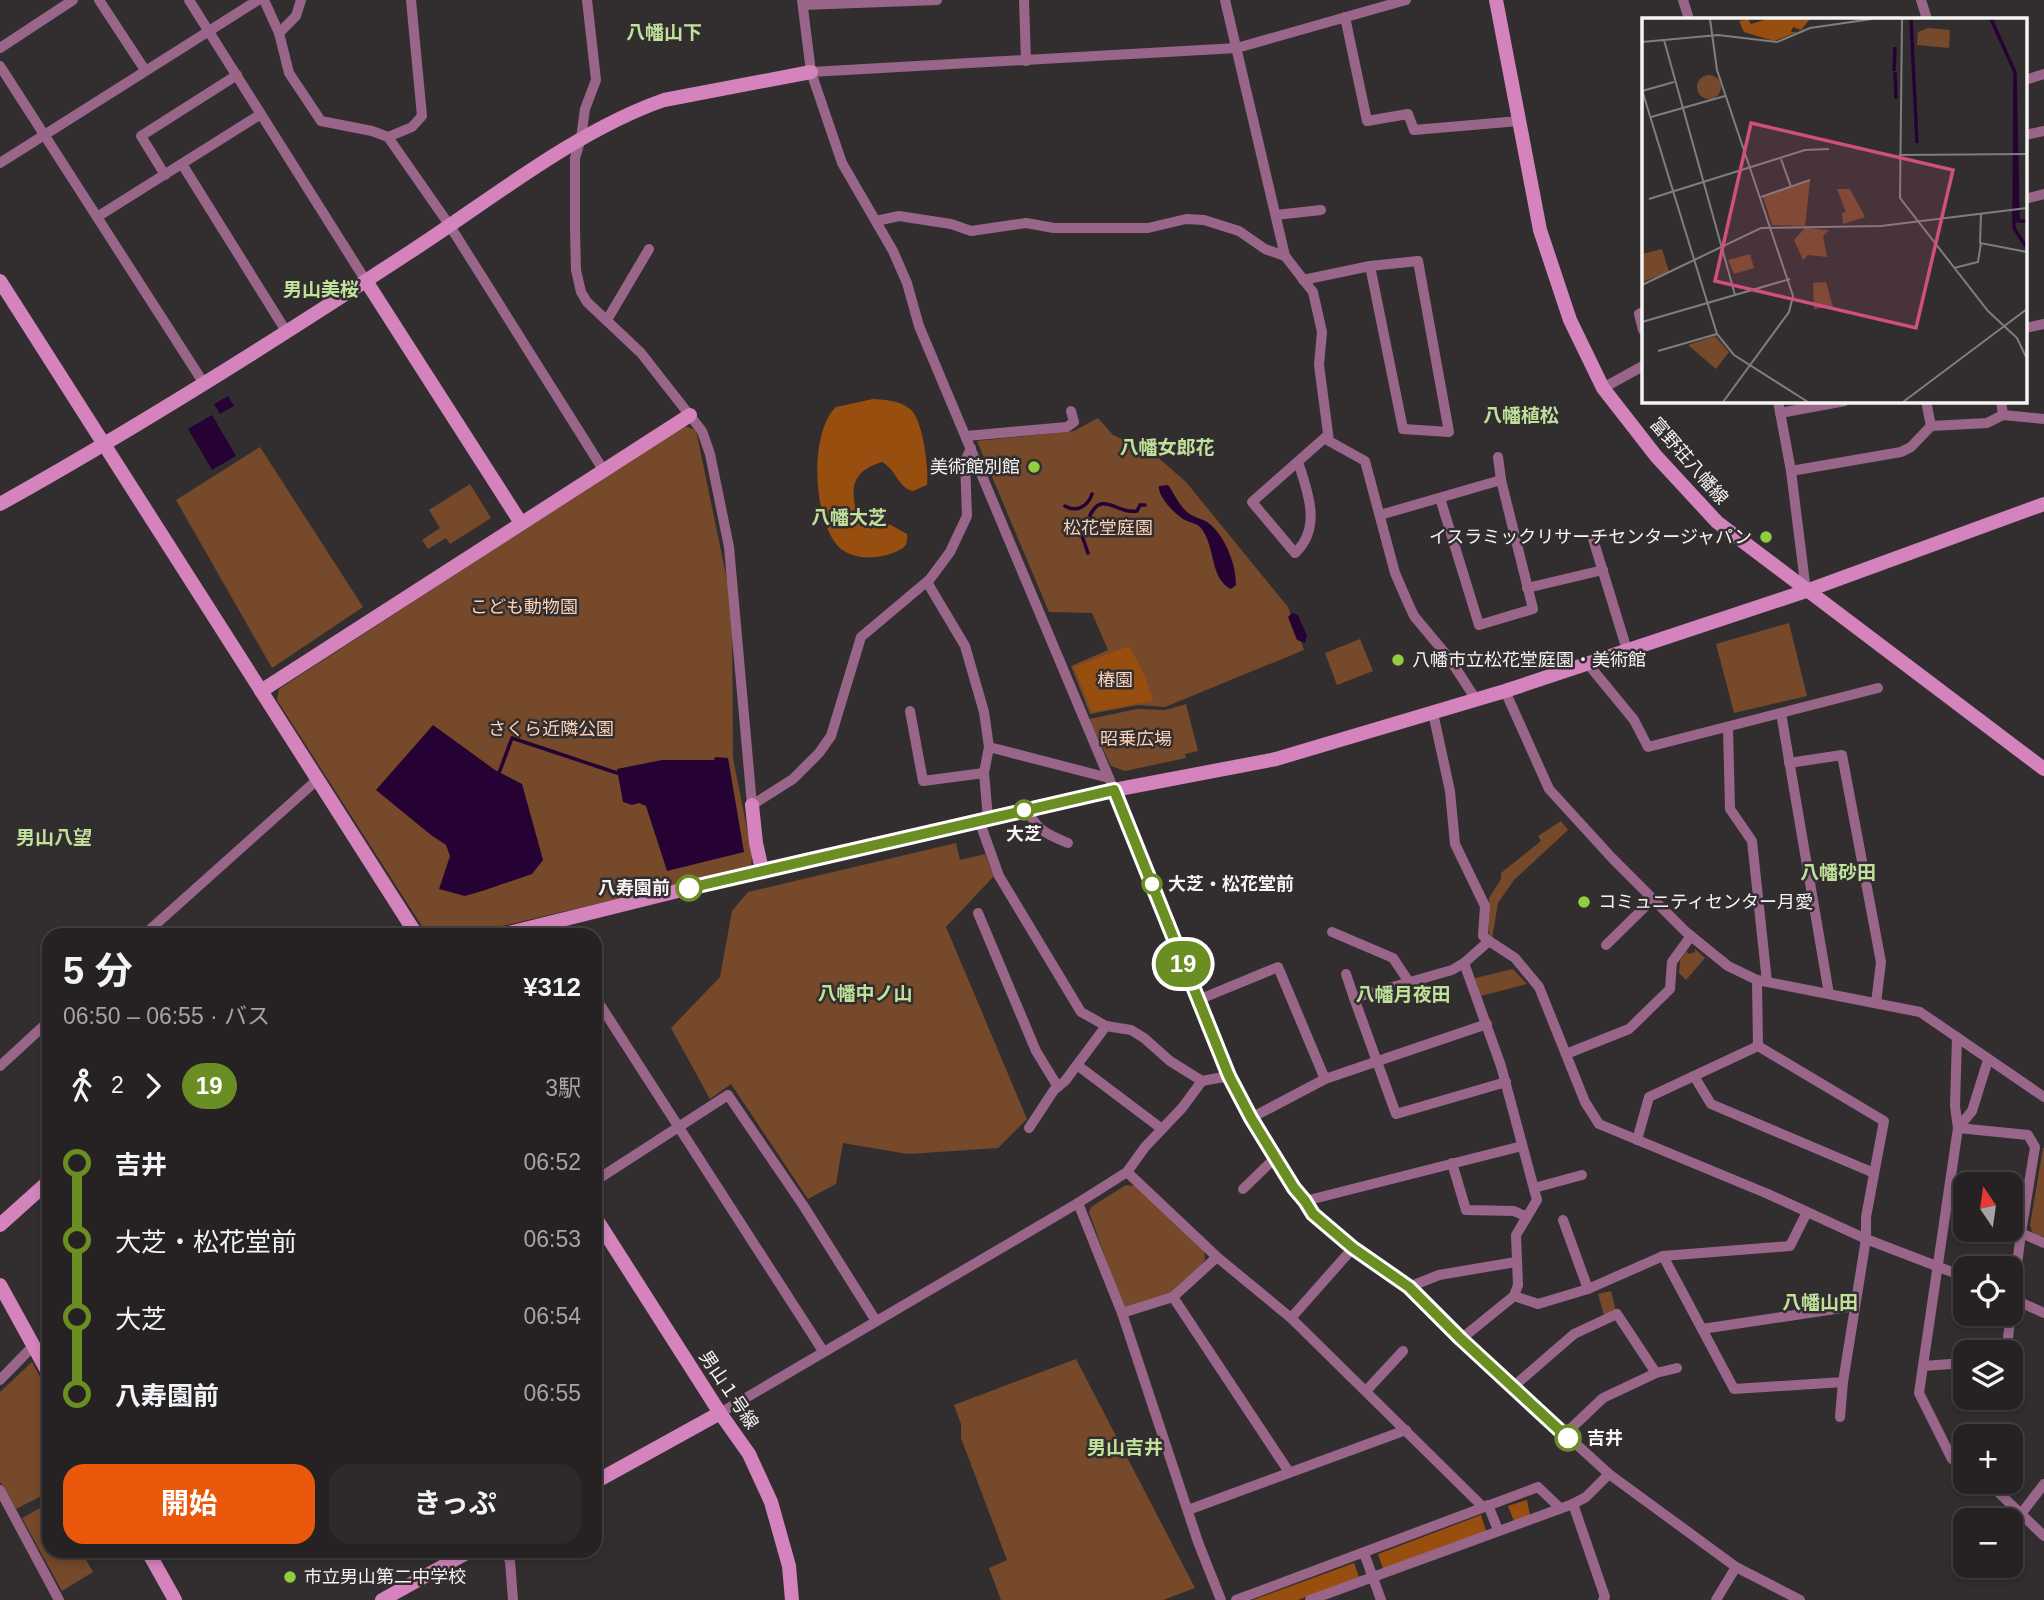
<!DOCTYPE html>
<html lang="ja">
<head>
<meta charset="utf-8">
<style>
	:root { --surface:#262223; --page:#2e2a2b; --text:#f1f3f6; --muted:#a4a4a6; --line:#423f41; --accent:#ea580c }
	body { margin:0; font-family:Helvetica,"Noto Sans JP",sans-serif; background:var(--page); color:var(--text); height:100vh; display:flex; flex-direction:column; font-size:26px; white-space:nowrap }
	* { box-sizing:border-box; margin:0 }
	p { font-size:23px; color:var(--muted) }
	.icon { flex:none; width:38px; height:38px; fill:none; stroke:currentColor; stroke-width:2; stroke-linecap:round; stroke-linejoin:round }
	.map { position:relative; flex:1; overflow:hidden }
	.sheet { position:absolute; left:42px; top:928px; width:560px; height:630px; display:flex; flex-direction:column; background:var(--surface); border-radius:21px; box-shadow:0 4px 10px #0003,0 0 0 2px var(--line) }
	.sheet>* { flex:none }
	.badge { padding:0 14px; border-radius:23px; font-size:24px; line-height:46px }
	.needle { width:46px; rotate:347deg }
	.tools { position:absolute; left:1953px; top:1172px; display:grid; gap:14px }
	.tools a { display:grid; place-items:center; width:70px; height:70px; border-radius:14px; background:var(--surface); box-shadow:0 4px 10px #0003,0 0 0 2px var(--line); font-size:35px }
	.map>.badge { position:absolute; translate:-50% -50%; box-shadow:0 0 0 4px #fff }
	.legs { display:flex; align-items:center; gap:10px; height:77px; padding:0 21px; font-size:23px }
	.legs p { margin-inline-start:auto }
	.overview { display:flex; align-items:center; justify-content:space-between; height:119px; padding:0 21px }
	h1 { font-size:38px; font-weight:700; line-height:52px }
	.cta { display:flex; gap:14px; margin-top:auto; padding:14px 21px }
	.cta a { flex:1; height:80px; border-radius:21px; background:var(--accent); color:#fff; font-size:28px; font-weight:700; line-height:80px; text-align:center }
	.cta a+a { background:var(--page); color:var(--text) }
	ul { padding:0 21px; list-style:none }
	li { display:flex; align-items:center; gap:24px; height:77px; font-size:26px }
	li i { display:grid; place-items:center; width:10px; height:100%; margin:0 9px; background:currentColor }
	li i::after { content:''; width:18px; height:18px; margin:-9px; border:5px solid; border-radius:50%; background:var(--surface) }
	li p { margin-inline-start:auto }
	li:first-child i { background:linear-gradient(#0000 50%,currentColor 0) }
	li:last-child i { background:linear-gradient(currentColor 50%,#0000 0) }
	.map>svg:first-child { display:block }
</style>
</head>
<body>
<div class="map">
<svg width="2044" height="1600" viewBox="0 0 2044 1600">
	<rect width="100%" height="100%" fill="#322e2f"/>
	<g fill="#75492a">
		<path d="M1098 418 1113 435 1154 454 1186 482 1288 607 1304 650 1165 707 1138 705 1090 714 1071 666 1108 650 1092 613 1049 612 977 441 1074 431Z"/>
		<path d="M684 426 696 430 732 604 733 758 752 854 751 867 469 934H427L277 700 279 689Z"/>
		<path d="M260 447 363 607 272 668 176 500Z"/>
		<path d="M470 484 491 518 450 544 446 538 428 549 422 540 440 528 429 510Z"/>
		<path d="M1789 623 1807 696 1734 713 1716 644Z"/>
		<path d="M1360 639 1373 671 1337 685 1325 653Z"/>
		<path d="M1186 704 1198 751 1185 754 1186 758 1125 771 1111 766 1089 719 1137 709 1166 710Z"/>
		<path d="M1561 821 1568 830 1514 880 1498 903 1492 939 1489 935V898L1501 879V873L1541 841 1538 836Z"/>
		<path d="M956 843 960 860 985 854 994 876 946 927 1027 1119 998 1148 908 1154 843 1143 836 1184 808 1199 731 1084 710 1099 671 1028 720 977 732 911 748 892Z"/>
		<path d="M1695 949 1705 958 1686 980 1679 973 1680 960 1687 951 1688 954 1695 952Z"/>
		<path d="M1513 969 1527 984 1481 996 1475 978Z"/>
		<path d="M2043 1148H2044V1237L2032 1232 2030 1225Z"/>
		<path d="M1126 1185 1135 1186 1204 1251 1205 1260 1174 1296 1124 1309 1089 1212 1091 1207Z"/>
		<path d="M1611 1291 1616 1311 1604 1315 1598 1294Z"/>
		<path d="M1076 1359 1195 1588 1163 1600H1001L989 1568 1007 1560 961 1438V1424L954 1405Z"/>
		<path d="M32 1362 49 1393V1492L16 1509 0 1482V1392Z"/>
		<path d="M49 1503V1550L81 1551 93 1572 62 1591 22 1518Z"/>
	</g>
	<g fill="#984e0f">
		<path d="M873 399C886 400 899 400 910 409 923 419 929 469 927 485L913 491C898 488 896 469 882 462 845 473 852 496 860 526L869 528 889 524 907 534C908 547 904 548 893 553 878 559 855 560 841 549 813 525 808 433 836 407Z"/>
		<path d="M1129 646 1144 674 1153 701 1092 712 1074 667Z"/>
		<path d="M1527 1500 1530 1515 1514 1521 1508 1506Z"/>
		<path d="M1481 1515 1486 1531 1383 1569 1378 1554Z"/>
		<path d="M1354 1563 1359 1577 1298 1600H1253Z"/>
	</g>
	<g fill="#260234">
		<path d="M228 396 234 406 220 414 214 404Z"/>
		<path d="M212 415 236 456 212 470 188 429Z"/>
		<path d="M1168 485C1174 493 1179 505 1187 512 1193 518 1204 518 1211 525 1226 539 1236 564 1236 585L1231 589C1209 579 1216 542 1199 526 1195 523 1188 522 1183 519 1175 514 1157 496 1159 486Z"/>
		<path d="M1292 613 1298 615 1307 636 1305 643 1297 640 1288 617Z"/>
		<path d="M433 725 495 770 522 784 543 860 532 874 482 891 465 896 439 889 450 856 446 845 431 835 376 790Z"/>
		<path d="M715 757 728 758 744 852 667 871 646 806 639 803 632 805 623 802 617 769 662 760H714Z"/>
	</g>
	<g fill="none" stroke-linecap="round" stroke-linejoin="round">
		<g stroke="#260234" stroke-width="3.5">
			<path d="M1065 506C1077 513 1088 506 1092 494"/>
			<path d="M1088 553 1079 527 1092 523 1090 515C1103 490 1118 515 1137 511L1140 505H1145"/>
			<path d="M499 773 512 738 617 773"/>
		</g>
		<g stroke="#996689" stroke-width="10">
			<path d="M99 0 145 70"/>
			<path d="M189 0 366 281"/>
			<path d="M264 0 279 33 289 73 321 121 372 131 388 137 450 226 604 471"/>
			<path d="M587 0 596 80 585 109 581 138 575 158V229L576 270 581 292 587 302 641 353 702 431 710 454 729 547 752 805 793 779 819 753 831 736 861 637 930 579 950 552 967 516 965 461 971 448"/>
			<path d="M802 0 811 72 842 163 893 251 907 283 919 326 1114 790 1229 1076 1251 1118 1294 1188 1313 1214 1353 1248 1409 1287 1461 1339 1609 1474 1736 1567 1800 1600"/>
			<path d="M1024 0 1026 61"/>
			<path d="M1225 0 1285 256 1313 292 1322 332 1319 365 1329 441 1365 461 1395 573 1408 603 1414 616 1449 658 1477 701"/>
			<path d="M1683 0 1689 19"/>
			<path d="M1921 0 1927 19"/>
			<path d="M803 5 937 0"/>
			<path d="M1345 17 1367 121 1408 114 1414 130 1519 121"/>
			<path d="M279 33 296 16 301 0"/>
			<path d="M0 48 73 0"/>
			<path d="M0 66 203 382"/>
			<path d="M811 72 1237 48 1406 0"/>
			<path d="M2025 80 2044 74"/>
			<path d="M2025 135 2044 131"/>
			<path d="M388 137 412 127 422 116 411 0"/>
			<path d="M0 163 258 0"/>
			<path d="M182 164 286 331"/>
			<path d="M165 175 141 136 237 75"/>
			<path d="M2025 199 2044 194"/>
			<path d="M1276 215 1321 210"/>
			<path d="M97 217 261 114"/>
			<path d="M876 221 899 216 951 224 971 231 1026 223 1054 228H1148L1186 219 1204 220 1239 231 1265 249 1285 256"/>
			<path d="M1303 280 1370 266 1418 261 1449 432 1403 429 1370 266"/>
			<path d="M1643 312 1639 314 1643 330"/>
			<path d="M607 320 649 249"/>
			<path d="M2025 328 2044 324"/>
			<path d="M1603 388 1643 366"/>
			<path d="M1778 401 1791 471 1806 591"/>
			<path d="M1926 401 1931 426"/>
			<path d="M2001 401 2003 415"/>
			<path d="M1780 413 1845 401"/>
			<path d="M966 436 1067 427 1074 422 1071 411"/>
			<path d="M1298 462C1308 492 1322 528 1295 553L1252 502 1328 435"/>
			<path d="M1791 471 1901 452 1911 447 1931 426 1987 423 2003 415 2044 419"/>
			<path d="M1440 498 1479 625 1533 609 1501 480 1498 457"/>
			<path d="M1380 515 1501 480"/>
			<path d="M1593 539 1627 650"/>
			<path d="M927 582 965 646 984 712 989 747 984 773 988 818"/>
			<path d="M1527 588 1603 570"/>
			<path d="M1588 664 1634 720 1648 747 1878 688"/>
			<path d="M1505 691 1549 789 1612 858 1686 932 1728 966 1757 980 1920 1012 2044 1097"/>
			<path d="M910 711 923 781 984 773"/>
			<path d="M1433 713 1450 791 1455 844 1485 906 1483 936 1489 941"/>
			<path d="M1781 713 1829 994"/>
			<path d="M1728 727 1730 809 1752 841 1767 982"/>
			<path d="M989 747 1109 778"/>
			<path d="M1789 763 1842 755 1881 962 1876 1003"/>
			<path d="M1027 809C1037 831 1047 834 1068 843"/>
			<path d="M979 820 999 876 1081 1012 1106 1026 1131 1030 1144 1038 1170 1061 1202 1081"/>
			<path d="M978 913 1036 1051 1058 1087"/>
			<path d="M1332 932 1393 958 1409 982"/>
			<path d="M145 934 317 780"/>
			<path d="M1606 945 1653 899"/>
			<path d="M1464 963 1452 970 1354 998 1396 1114 1506 1082"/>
			<path d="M1346 974 1354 998"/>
			<path d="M1757 980 1758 1046"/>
			<path d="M595 997 823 1351"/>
			<path d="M1198 1000 1278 967 1325 1079 1487 1024"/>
			<path d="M1957 1037 1955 1106 1958 1128 2028 1135 2035 1147 2021 1233 2044 1243"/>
			<path d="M1566 1054 1629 1029 1670 989 1672 962 1691 936"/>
			<path d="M1077 1065 1162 1129"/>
			<path d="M0 1066 49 1021"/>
			<path d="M1694 1076 1711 1104 1874 1173"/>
			<path d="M1251 1118 1325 1079"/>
			<path d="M1029 1128 1054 1090 1065 1081 1106 1026"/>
			<path d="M1637 1140 1649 1097 1758 1046"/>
			<path d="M1452 1163 1466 1210 1514 1211 1527 1217"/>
			<path d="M1127 1172 1217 1257 1291 1318 1483 1507"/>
			<path d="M595 1181 728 1095 803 1205 876 1321"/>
			<path d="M1534 1188 1582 1175"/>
			<path d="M1243 1189 1275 1158"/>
			<path d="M1305 1201 1522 1146"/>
			<path d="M1078 1203 1122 1313 1198 1542 1221 1600"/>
			<path d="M1563 1220 1588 1289"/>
			<path d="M1663 1256 1734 1389 1843 1382 1866 1239V1217L1884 1121 1758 1046"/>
			<path d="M1409 1287 1439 1275 1516 1262"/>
			<path d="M1514 1296 1538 1304 1588 1289 1663 1256 1790 1246 1807 1212"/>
			<path d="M1173 1297 1289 1472"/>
			<path d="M2011 1298 2044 1313"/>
			<path d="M2011 1312 2021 1233"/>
			<path d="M1122 1313 1173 1297 1217 1257"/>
			<path d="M1291 1318 1353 1248"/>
			<path d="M1702 1329 1855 1306"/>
			<path d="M1461 1339 1514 1296 1518 1285 1516 1235 1537 1200 1501 1066 1464 963 1489 941 1515 958 1539 987 1585 1102 1599 1124 1768 1194 1866 1239 1965 1277"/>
			<path d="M2006 1353 2011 1314"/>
			<path d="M1923 1366 1965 1363"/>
			<path d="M0 1380 33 1346"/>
			<path d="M1514 1386 1574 1334 1617 1314 1656 1373 1677 1368"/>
			<path d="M1366 1391 1403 1351"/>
			<path d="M720 1413 1078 1203 1127 1172 1145 1147 1182 1108 1202 1081 1229 1076"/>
			<path d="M1840 1417 1843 1382"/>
			<path d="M1564 1435 1603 1398 1656 1373"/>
			<path d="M1952 1459 1919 1393 1958 1128 1972 1111 1988 1060"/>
			<path d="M0 1490 59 1600"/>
			<path d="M1998 1492 2044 1536"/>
			<path d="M1573 1504 1605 1597 1603 1600"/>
			<path d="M1488 1505 1498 1530"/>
			<path d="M1188 1510 1406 1430"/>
			<path d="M2021 1514 2044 1484"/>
			<path d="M505 1550 510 1561 513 1600"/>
			<path d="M1364 1553 1381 1600"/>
			<path d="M1236 1600 1538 1487 1560 1508"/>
			<path d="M1310 1600 1573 1504 1586 1497 1609 1474"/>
			<path d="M1716 1600 1736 1567"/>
		</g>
		<g stroke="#d483bc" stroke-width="14">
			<path d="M1496 0 1540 230 1570 320 1603 388 1656 456 1717 522 2044 769"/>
			<path d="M0 281 416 934"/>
			<path d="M366 281 521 523"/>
			<path d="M0 504C140 426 276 340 410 252 489 201 575 131 664 100L811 72"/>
			<path d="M261 691 690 415"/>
			<path d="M752 805 756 843 762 870"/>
			<path d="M505 934 762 870 979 820 1114 790 1276 759 1505 691 1806 591 2044 504"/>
			<path d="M595 1217 720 1413 749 1454 771 1502 789 1566 792 1600"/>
			<path d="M0 1225 49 1181"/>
			<path d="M0 1285 49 1374"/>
			<path d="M595 1482 720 1413"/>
			<path d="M147 1550 175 1600"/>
			<path d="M382 1600 472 1550"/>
		</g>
	</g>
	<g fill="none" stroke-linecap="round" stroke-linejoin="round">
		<defs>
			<path id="line-1" d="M689 888 1114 790 1229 1076 1251 1118 1294 1188 1305 1201 1313 1214 1353 1248 1409 1287 1461 1339 1568 1438"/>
		</defs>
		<use href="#line-1" stroke="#fff" stroke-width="16"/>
		<use href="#line-1" stroke="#6b8e23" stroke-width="10"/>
	</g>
	<g fill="#92cd3e" stroke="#322e2f" stroke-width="2.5">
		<circle cx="1034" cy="467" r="7"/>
		<circle cx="1766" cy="537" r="7"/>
		<circle cx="1398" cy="660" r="7"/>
		<circle cx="1584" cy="902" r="7"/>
		<circle cx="290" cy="1577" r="7"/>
	</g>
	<g fill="#fff" stroke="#6b8e23" stroke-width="3.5">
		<circle cx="1024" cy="810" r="9"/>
		<circle cx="1152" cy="884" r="9"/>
		<circle cx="689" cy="888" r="12"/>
		<circle cx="1568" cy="1438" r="12"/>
	</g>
	<g text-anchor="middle" stroke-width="5" stroke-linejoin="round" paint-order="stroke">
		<g font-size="18" fill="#f6f3f3" stroke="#322e2f">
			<text transform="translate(1689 461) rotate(49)" y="6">富野荘八幡線</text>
			<text transform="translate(729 1390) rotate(56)" y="6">男山１号線</text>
		</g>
		<g font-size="18" fill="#f6f3f3" stroke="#322e2f" text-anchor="start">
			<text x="1020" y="473" text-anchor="end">美術館別館</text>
			<text x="1752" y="543" text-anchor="end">イスラミックリサーチセンタージャパン</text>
			<text x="1412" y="666">八幡市立松花堂庭園・美術館</text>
			<text x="1598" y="908">コミュニティセンター月愛</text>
			<text x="304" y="1583">市立男山第二中学校</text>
		</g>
		<g font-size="18" fill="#fdd3b8" stroke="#322e2f">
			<text x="1108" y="534">松花堂庭園</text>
			<text x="524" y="613">こども動物園</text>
			<text x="1115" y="686">椿園</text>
			<text x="551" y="735">さくら近隣公園</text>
			<text x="1136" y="745">昭乗広場</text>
		</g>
		<g font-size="18" font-weight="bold" fill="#f6f3f3" stroke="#322e2f" text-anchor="start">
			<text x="1024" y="840" text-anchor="middle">大芝</text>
			<text x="1168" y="890">大芝・松花堂前</text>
			<text x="670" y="894" text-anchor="end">八寿園前</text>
			<text x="1587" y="1444">吉井</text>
		</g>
		<g font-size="19" font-weight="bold" fill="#bfe19a" stroke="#322e2f">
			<text x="664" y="39">八幡山下</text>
			<text x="321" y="296">男山美桜</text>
			<text x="1521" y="422">八幡植松</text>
			<text x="1167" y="454">八幡女郎花</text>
			<text x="849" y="524">八幡大芝</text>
			<text x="54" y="844">男山八望</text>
			<text x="1838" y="879">八幡砂田</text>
			<text x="865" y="1000">八幡中ノ山</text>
			<text x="1403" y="1001">八幡月夜田</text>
			<text x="1820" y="1309">八幡山田</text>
			<text x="1125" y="1454">男山吉井</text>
		</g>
	</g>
	<g transform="translate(1642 18)">
		<rect width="385" height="385" fill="#322e2f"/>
		<path d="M286 10 308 12 307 30 275 27 276 14ZM55 69a12 12 0 1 1 24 0a12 12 0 1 1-24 0ZM168 163 163 208 130 207 121 179ZM195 171H208L223 199 201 206 200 195 204 194ZM163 210 187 212 181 218 185 239 166 237 161 242 152 222ZM20 231 27 254 0 264V236ZM108 236 112 250 92 256 86 242ZM184 264 191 289 172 291 171 265ZM73 318 87 334 74 351 46 327Z" fill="#75492a"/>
		<path d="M106 1 109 6 126 1H168L159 12 151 9 149 14H155L132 23 102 14 97 3Z" fill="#984e0f"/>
		<path fill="none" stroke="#260234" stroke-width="3.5" d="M269 1 275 125M349 1 373 54 372 210 385 230M252 53 253 29M253 54 254 81M373 54 376 203H385"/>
		<path fill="none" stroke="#807d7d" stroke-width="2" d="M68 1 75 52 151 278 147 294 81 384M260 1 258 180 346 293 375 320 385 341M22 22 93 277M0 24 76 17 135 24 168 10 230 1M0 72 75 316 92 337 166 384M0 73 32 64M9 99 83 78M257 137 385 136M139 141 149 169M119 179 168 162M7 181 163 132 187 131M339 196 338 225 385 234M312 250 336 244 339 225M0 267 119 210 239 208 385 190M0 304 148 261M16 333 75 316M261 384 385 291"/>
		<path fill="#cf4f81" fill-opacity="0.15" stroke="#cf4f81" stroke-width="3.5" d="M109 105 311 152 274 310 73 263Z"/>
		<rect width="385" height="385" fill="none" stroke="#f6f3f3" stroke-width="3.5"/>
	</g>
</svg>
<div class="tools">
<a><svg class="needle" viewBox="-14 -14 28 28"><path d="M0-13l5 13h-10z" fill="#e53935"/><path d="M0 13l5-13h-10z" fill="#a4a4a6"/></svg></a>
<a><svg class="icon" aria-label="locate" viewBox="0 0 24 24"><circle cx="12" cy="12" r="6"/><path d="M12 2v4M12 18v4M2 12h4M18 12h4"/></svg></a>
<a><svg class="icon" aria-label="layers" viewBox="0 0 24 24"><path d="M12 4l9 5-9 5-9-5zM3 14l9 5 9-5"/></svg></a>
<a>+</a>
<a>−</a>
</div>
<b class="badge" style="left:1183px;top:964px;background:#6b8e23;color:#fff">19</b>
<section class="sheet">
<div class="overview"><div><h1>5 分</h1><p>06:50 – 06:55 · バス</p></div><b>¥312</b></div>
<div class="legs"><svg class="icon" aria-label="walk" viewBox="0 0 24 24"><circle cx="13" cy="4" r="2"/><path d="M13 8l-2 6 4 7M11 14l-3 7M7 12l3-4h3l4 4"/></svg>2<svg class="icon" aria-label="forward" viewBox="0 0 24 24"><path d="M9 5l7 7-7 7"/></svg><b class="badge" style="background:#6b8e23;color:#fff">19</b><p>3駅</p></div>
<ul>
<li><i style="color:#6b8e23"></i><b>吉井</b><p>06:52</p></li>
<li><i style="color:#6b8e23"></i><span>大芝・松花堂前</span><p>06:53</p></li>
<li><i style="color:#6b8e23"></i><span>大芝</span><p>06:54</p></li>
<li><i style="color:#6b8e23"></i><b>八寿園前</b><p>06:55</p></li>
</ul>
<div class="cta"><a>開始</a><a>きっぷ</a></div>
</section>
</div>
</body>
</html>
